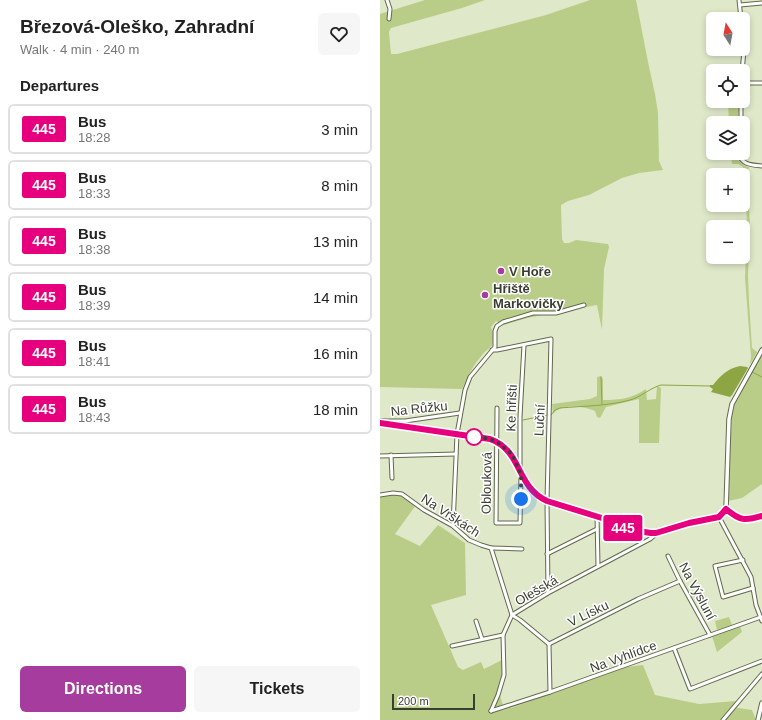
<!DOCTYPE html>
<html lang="en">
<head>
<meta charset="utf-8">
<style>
	:root { --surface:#fff; --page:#f6f6f6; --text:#222; --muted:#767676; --line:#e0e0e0; --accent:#a63c9e }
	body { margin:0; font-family:Helvetica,sans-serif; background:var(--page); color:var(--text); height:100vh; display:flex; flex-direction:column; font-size:15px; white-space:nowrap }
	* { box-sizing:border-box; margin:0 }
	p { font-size:13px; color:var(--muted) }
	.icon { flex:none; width:22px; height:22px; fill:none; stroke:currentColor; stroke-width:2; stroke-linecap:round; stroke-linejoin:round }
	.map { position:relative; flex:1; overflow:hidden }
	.details { display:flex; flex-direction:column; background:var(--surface); width:380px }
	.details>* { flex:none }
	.badge { padding:0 8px; border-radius:3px; font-size:14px; line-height:26px }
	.needle { width:26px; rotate:349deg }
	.fabs { position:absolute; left:326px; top:12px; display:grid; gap:8px }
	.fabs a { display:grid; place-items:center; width:44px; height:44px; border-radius:6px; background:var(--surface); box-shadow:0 2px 6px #0003; font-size:20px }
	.scale { position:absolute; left:12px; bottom:10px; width:83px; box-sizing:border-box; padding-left:4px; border:2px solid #3a3e31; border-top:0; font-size:11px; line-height:14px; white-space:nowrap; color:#3a3e31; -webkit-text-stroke:3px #fff; paint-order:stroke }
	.you { position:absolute; width:20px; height:20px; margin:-10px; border:3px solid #fff; border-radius:50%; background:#1a73e8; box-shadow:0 0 0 6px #1a73e833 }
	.map>.badge { position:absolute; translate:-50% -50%; box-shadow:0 0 0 2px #fff }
	h2 { padding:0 20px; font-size:15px; line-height:36px }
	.round { display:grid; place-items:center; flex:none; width:42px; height:42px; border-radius:6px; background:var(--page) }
	.head { display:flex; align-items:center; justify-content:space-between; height:68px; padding:0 20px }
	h1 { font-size:19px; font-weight:700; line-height:30px }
	.action { display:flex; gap:8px; margin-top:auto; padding:8px 20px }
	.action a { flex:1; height:46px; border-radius:6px; background:var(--accent); color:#fff; font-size:16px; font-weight:700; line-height:46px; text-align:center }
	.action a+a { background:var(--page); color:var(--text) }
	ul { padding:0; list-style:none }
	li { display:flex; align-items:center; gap:12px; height:50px; margin:0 8px 6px; padding:0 12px; border:2px solid var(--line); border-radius:6px }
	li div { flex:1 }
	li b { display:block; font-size:15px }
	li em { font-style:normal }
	li .badge { min-width:44px; font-weight:700; text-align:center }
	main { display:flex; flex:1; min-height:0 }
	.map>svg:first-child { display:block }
</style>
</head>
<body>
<main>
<section class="details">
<div class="head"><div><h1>Březová-Oleško, Zahradní</h1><p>Walk · 4 min · 240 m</p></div><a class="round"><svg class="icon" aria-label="heart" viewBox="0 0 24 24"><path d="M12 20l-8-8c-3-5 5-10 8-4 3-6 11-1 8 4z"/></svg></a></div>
<h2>Departures</h2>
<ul>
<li><span class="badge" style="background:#e6007e;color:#fff">445</span><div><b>Bus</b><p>18:28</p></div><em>3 min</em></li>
<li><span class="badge" style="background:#e6007e;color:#fff">445</span><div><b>Bus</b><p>18:33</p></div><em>8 min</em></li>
<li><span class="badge" style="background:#e6007e;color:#fff">445</span><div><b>Bus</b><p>18:38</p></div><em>13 min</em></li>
<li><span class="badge" style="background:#e6007e;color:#fff">445</span><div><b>Bus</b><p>18:39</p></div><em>14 min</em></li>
<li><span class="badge" style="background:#e6007e;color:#fff">445</span><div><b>Bus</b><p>18:41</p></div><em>16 min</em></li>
<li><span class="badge" style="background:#e6007e;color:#fff">445</span><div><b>Bus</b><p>18:43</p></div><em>18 min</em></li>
</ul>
<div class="action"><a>Directions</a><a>Tickets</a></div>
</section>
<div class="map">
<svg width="382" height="720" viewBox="0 0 382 720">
	<rect width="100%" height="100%" fill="#dfe9c9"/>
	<g fill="#bacd88">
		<path d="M45 0H105L82 8 11 28 9 32 11 54H17L166 15 210 0H256L268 62 275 94 278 113 279 161 283 170 259 173 242 178 209 195 188 201 181 205 182 239 184 243H189L196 240 228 244 229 247 224 269 222 330 217 305 147 318 124 325 116 321 111 327C113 332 114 337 113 342 112 348 107 349 103 354 94 364 87 377 82 389L0 387V14Z"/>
		<path d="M348 101H359L358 123H349Z"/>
		<path d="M351 153H355C357 160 362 166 369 167L367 172 370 226 368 276 369 301 372 348 377 352 371 363 370 364 371 357 365 278 367 226 365 177 363 167 358 164H352Z"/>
		<path d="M382 353V484L362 498 348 501 352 413 354 405Z"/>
		<path d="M221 376 223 379V400C240 400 253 398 266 389L267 400 276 399 277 386 281 388 279 443H259V399L226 407 220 418 217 417 215 411C204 406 181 403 173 414L172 404 210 399 217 396V377Z"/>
		<path d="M14 494 22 496 36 505 15 534 40 546 58 525 85 543 86 595 51 605 78 667 83 670 101 662 104 669 122 660 123 675 118 690 120 695 123 706 131 708 246 667 263 665 275 695 319 704 356 701 352 707 372 710 376 720H0V496Z"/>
		<path d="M349 617 352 625 337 630 335 621Z"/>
		<path d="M360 626 362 632 337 652 332 636Z"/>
	</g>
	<path fill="#8ea543" d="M360 366 367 367 368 368 352 395 350 397 331 392 333 389 330 387V385H333C341 375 347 369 360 366Z"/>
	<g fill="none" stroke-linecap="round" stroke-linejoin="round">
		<g stroke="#8ea543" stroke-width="1">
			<path d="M372 372 382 377"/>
			<path d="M221 377 222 404"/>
			<path d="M171 415 175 410 180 408C203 406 228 406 250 400 261 397 270 388 281 385L330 386"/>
			<path d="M143 420 168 415"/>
		</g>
		<defs>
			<g id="minor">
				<path d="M7 0 10 9 9 19"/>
				<path d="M359 0 361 19"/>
				<path d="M360 5 382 3"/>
				<path d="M362 71 364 51 363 33"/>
				<path d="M363 83H382"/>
				<path d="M361 123V101"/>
				<path d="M358 153C362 165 371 165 382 166"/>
				<path d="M112 350H117L171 339 167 501 168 593"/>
				<path d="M117 408 116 523H140L141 475"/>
				<path d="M0 421H25L80 413"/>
				<path d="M11 455 12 478"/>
				<path d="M0 456 76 454"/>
				<path d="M140 469V417L144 345"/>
				<path d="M0 495 13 493 22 494 44 510 73 526 89 540 101 545 111 548 132 615 140 620 169 644"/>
				<path d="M217 516 218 566"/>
				<path d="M339 517 371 577 376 605 382 621"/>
				<path d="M73 526 77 434 85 390 90 377 115 347V331L117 326 123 322 153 313H176L204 305"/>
				<path d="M111 548 142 549"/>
				<path d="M167 554 217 529"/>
				<path d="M288 556 300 581 330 635"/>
				<path d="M363 560 335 566 343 597 373 588"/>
				<path d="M96 621 102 639"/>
				<path d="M169 644 258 599 300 581"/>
				<path d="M169 644 170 692"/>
				<path d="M72 646 123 635"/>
				<path d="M294 648 310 689 382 661"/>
				<path d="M111 711 170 692 381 617"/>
				<path d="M111 711 118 695 124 675 123 635 132 615 168 593 270 539 277 533"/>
				<path d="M343 720 382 674"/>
			</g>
			<g id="tertiary">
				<path d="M0 423 110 439C143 452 135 486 167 501L225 519 245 529 271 533H277L309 523 339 517 346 509"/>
				<path d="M346 509 349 419 352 404 382 350"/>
				<path d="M346 509C360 521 365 521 382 516"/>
				<path d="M378 720 382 703"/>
			</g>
		</defs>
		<use href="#minor" stroke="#61694d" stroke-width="5"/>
		<use href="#tertiary" stroke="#61694d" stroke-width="5.5"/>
		<use href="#minor" stroke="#fff" stroke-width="3"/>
		<use href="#tertiary" stroke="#fff" stroke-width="3.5"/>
	</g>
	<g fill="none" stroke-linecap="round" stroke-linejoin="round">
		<defs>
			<path id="line" d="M0 423 110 439C143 451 135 486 167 501L225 519 245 529 271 533H276L309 523 339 517 346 509C360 521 365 521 382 516"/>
		</defs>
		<use href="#line" stroke="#fff" stroke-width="9"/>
		<use href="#line" stroke="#e6007e" stroke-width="6"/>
		<path stroke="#3a3e31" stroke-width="4" stroke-dasharray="0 7.2" d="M94 437 89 436 110 439 117 442 132 454 141 475V499"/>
	</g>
	<g fill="#a63c9e" stroke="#fff" stroke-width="1.5">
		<circle cx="121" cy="271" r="4"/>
		<circle cx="105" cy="295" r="4"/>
	</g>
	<circle fill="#fff" stroke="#e6007e" stroke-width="2" cx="94" cy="437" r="8"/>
	<g text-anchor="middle" stroke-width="3" stroke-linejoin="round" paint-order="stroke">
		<g font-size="13" font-weight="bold" fill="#3a3e31" stroke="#fff" text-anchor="start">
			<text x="129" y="276">V Hoře</text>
			<text x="113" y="293">Hřiště<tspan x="113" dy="15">Markovičky</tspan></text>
		</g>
		<g font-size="13" fill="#3a3e31" stroke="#fff">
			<text transform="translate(39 408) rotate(-6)" y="5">Na Růžku</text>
			<text transform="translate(131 408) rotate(-88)" y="5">Ke hřišti</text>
			<text transform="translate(159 420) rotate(-87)" y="5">Luční</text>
			<text transform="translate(106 483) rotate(-89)" y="5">Oblouková</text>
			<text transform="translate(71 515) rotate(33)" y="5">Na Vrškách</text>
			<text transform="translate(156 590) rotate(-30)" y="5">Olešská</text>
			<text transform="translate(318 591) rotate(62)" y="5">Na Výsluní</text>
			<text transform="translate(208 613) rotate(-26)" y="5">V Lísku</text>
			<text transform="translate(243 656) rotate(-20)" y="5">Na Vyhlídce</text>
		</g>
	</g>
</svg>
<div class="fabs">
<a><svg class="needle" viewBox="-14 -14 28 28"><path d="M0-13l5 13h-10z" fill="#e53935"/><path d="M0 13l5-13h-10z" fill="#767676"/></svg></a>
<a><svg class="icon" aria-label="locate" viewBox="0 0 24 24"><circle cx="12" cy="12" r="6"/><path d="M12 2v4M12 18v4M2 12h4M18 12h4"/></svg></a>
<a><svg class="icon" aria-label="layers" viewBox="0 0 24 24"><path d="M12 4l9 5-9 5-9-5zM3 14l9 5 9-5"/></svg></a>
<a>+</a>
<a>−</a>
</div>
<div class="scale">200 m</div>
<div class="you" style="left:141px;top:499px"></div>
<b class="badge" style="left:243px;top:528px;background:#e6007e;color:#fff">445</b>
</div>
</main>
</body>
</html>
